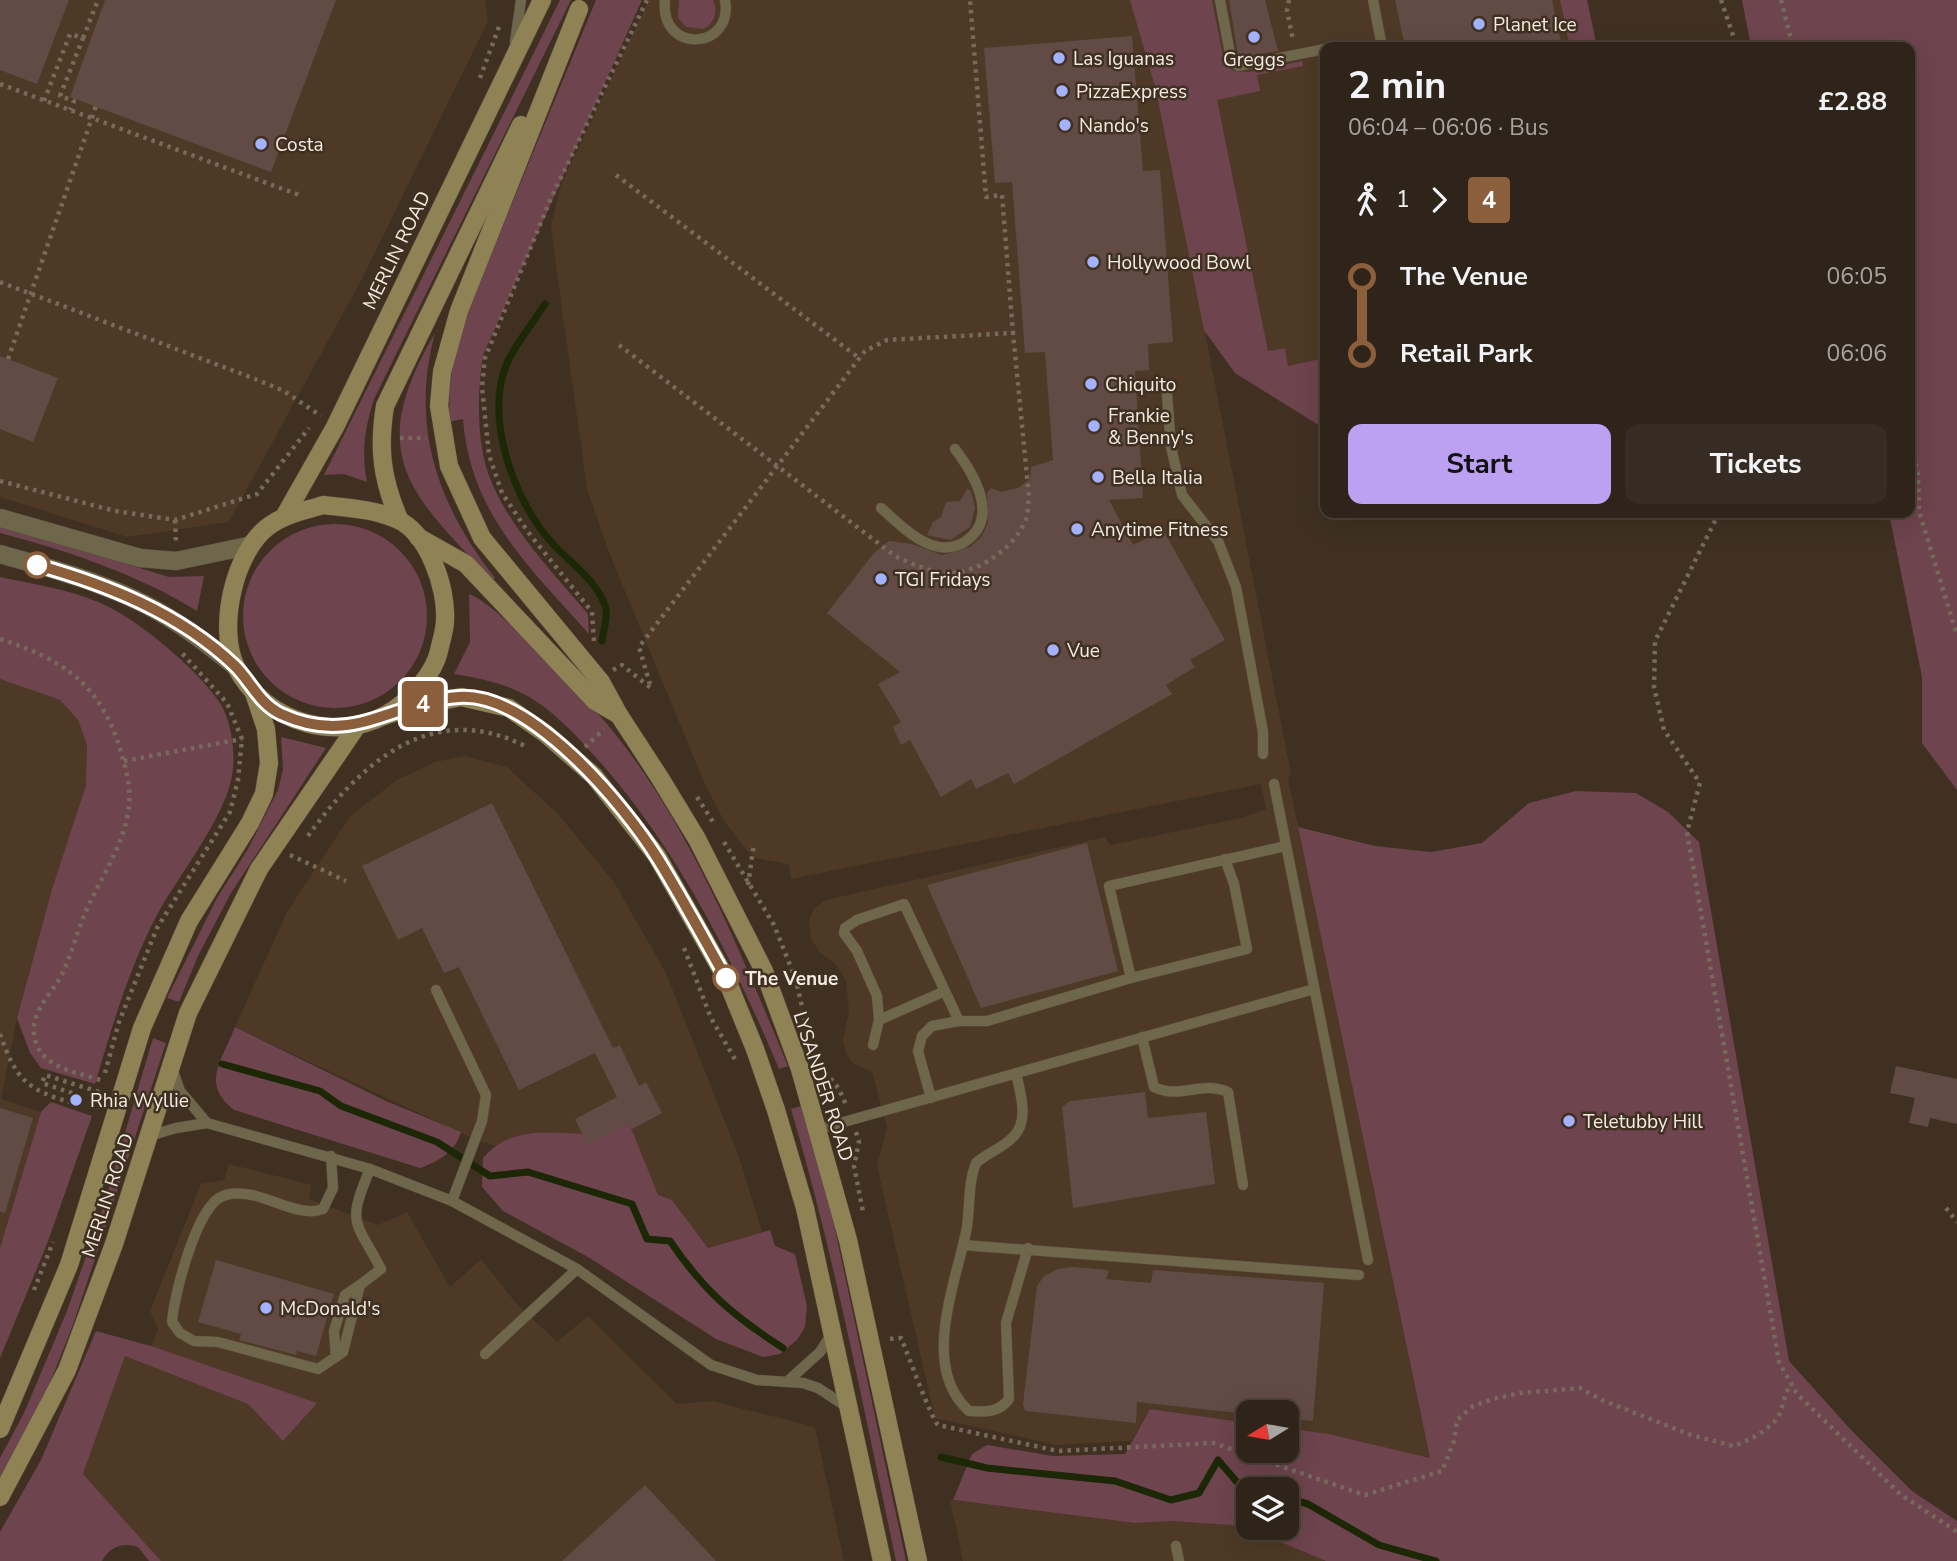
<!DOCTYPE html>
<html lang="en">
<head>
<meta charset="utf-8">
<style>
	:root { --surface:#2f241a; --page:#372c23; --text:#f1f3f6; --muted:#a7a4a2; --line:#4a4139; --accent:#bca0f2 }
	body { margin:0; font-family:"Nunito Sans",sans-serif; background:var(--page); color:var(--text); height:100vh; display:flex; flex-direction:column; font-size:26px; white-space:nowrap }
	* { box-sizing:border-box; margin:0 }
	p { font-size:23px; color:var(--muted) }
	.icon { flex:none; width:38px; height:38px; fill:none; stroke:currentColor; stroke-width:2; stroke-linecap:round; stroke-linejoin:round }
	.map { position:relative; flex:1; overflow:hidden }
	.details { position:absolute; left:1320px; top:42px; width:595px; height:476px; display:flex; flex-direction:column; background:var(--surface); border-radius:14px; box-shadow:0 7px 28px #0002,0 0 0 2px var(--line) }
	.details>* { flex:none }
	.badge { padding:0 14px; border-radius:5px; font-size:24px; line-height:46px }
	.needle { width:46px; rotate:259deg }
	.controls { position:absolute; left:1236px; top:1400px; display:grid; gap:14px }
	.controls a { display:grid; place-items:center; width:63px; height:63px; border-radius:14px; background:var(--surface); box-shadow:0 7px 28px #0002,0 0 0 2px var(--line); font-size:35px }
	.map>.badge { position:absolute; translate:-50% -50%; box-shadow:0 0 0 4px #fff }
	.legs { display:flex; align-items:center; gap:10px; height:77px; padding:0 28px; font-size:23px }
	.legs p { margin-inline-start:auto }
	.overview { display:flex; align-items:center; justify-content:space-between; height:119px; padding:0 28px }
	h1 { font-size:38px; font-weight:700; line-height:52px }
	.button { display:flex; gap:14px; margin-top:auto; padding:14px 28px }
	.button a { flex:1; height:80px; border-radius:14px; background:var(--accent); color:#111; font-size:28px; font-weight:700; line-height:80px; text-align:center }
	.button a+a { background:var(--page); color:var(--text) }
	ul { padding:0 28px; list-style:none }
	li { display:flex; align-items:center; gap:24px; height:77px; font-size:26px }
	li i { display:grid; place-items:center; width:10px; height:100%; margin:0 9px; background:currentColor }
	li i::after { content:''; width:18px; height:18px; margin:-9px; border:5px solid; border-radius:50%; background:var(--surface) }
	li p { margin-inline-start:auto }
	li:first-child i { background:linear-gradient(#0000 50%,currentColor 0) }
	li:last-child i { background:linear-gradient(currentColor 50%,#0000 0) }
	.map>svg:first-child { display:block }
</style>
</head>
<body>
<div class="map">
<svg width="1957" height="1561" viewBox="0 0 1957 1561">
	<rect width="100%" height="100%" fill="#3f3022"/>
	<g fill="#4d3925">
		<path d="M0 0H485L488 21 363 277 229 522 127 537 0 497Z"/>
		<path d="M649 0H1587L1597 47H1325V429L1235 373 1205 332 1291 774 1288 778 1430 1458 1329 1434 1286 1428V1412H1248V1423L1150 1409 1131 1441 1056 1445 935 1418 877 1166 887 1127 872 1072 852 1063 846 1052 843 1040 849 1012 846 980 835 964 819 952 811 938 809 921 813 910 824 901 839 897 1105 837 1110 845 1241 818 1266 809 1261 784 791 879 788 864 756 858 747 851 724 821 704 782 610 555 587 489 555 258 551 226 560 187Z"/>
		<path d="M0 679 60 700 78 720 87 745 88 764 86 785 52 889 17 1018 1 1099 41 1112 0 1248Z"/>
		<path d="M465 756 507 767 558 814 614 882 666 973 739 1157 762 1232 708 1248 672 1200 476 1140 235 1027 287 912 350 816 397 780 435 762Z"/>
		<path d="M229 1164 312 1185 309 1199 378 1225 407 1212 450 1287 481 1259 515 1302 557 1342 588 1316 677 1404 712 1401 815 1427 844 1561H161L83 1474 125 1356 145 1363 158 1329 150 1311 201 1184 224 1180Z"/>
		<path d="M950 1500 1135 1523 1173 1521 1242 1526 1326 1561H963Z"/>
	</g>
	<g fill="#6e444e" fill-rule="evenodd">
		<path d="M560 0H571L374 399C365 427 361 452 367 482L344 474 324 475Z"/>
		<path d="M596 0H642L483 355C477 393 476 447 492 483 513 532 554 574 588 614L589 634C530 567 470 514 463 419L449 422C449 375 454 349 470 305Z"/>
		<path d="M679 0H713C718 12 715 22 704 29L686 27 678 18Z"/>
		<path d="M1130 0H1212L1224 61 1233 71 1249 72 1302 61 1303 66 1257 75 1260 91 1217 100 1268 351 1285 348 1288 366 1325 358V429L1235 373 1204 330 1156 90Z"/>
		<path d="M1560 0H1587L1597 47H1570Z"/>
		<path d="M1742 0H1957V790L1922 743V677L1889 513H1909V47H1751Z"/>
		<path d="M435 333C410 426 437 504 495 578L492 580C407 491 365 453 435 333Z"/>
		<circle cx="335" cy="616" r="92"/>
		<path d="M0 525 169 577 204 576 197 611C137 574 68 551 0 533Z"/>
		<path d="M0 577C32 584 68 589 98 602 136 617 197 669 220 703 231 720 235 750 233 770 228 815 179 874 157 915 129 968 112 1027 95 1084L41 1068 30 1053 17 1018 52 889 86 785 87 745 78 720 60 700 0 679Z"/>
		<path d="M469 594C490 602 521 635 537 652 561 675 586 699 607 724 689 822 739 949 788 1066L779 1069C734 962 682 858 607 770 586 746 561 717 534 700 509 684 483 679 454 674L470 642Z"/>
		<path d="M281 737 326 748 231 893 198 956 179 1002 167 998 217 898 248 849 278 790 283 769Z"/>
		<path d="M1576 791 1636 793 1668 812 1699 842 1789 1361 1852 1431 1912 1491 1957 1521V1561H1326L1242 1526 1173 1521 1135 1523 953 1500 972 1454 987 1445 1053 1456 1125 1454 1150 1409 1248 1423V1451H1286V1428L1329 1434 1430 1458 1298 827 1375 846 1431 852 1482 843 1529 803ZM1248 1489H1286V1528H1248Z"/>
		<path d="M235 1027 386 1101 461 1132C456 1151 438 1162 420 1168L234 1110C200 1084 222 1061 235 1027Z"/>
		<path d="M153 1038 166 1043 74 1322 50 1383 0 1482V1458L24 1413 67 1311 103 1207Z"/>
		<path d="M51 1102 92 1116 47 1244 0 1358V1248L41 1112Z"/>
		<path d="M801 1106 833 1220 906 1561H896C864 1410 835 1258 791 1109Z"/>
		<path d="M629 1123 658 1195 672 1200 708 1248 770 1230 775 1246 795 1254 807 1306 805 1327 797 1340 780 1354 763 1357 716 1339 588 1257 503 1211 482 1187 483 1158C509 1127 546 1132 582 1134L588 1144Z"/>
		<path d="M96 1331 151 1346 317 1403 283 1441 248 1404 125 1356 83 1474 161 1561H149L138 1547C123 1542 110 1546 102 1561H0V1532L41 1460Z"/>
	</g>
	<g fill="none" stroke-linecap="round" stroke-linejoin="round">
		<g stroke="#1c2705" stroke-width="7">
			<path d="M545 304C533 323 516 343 507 363 484 418 514 501 552 543 569 562 599 582 606 609 608 617 603 632 602 641"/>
			<path d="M222 1064 320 1091 341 1106 437 1142 490 1176 528 1172 632 1204 647 1239 670 1241C704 1291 732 1315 783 1348"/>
			<path d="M941 1457 987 1468 1115 1481 1171 1500 1199 1493 1218 1460 1237 1482 1261 1489"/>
			<path d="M1286 1498 1308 1504 1379 1545 1436 1561"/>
		</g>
	</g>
	<g fill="#624b45">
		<path d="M0 0H69L37 84 0 70Z"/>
		<path d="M105 0H336L271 172 70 97Z"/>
		<path d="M1229 0H1265L1278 51 1240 58 1238 55Z"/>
		<path d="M1395 0H1552L1562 47H1405Z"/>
		<path d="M1132 36 1143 171 1160 170 1173 342 1148 344 1149 370 1135 371 1143 498 1109 500 1133 545 1163 530 1225 640 1190 660 1195 667 1166 685 1172 694 1014 784 1008 773 976 789 971 779 941 797 910 740 901 745 893 727 901 722 878 684 900 672 827 613 874 553 889 541 912 544 942 555 970 547 982 536 988 523 987 493 991 488 1001 492 1018 488 1030 479 1031 467 1053 460 1045 352 1025 353 1012 182 995 183 984 48Z"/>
		<path d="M0 356 58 378 33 442 0 429Z"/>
		<path d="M967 489 971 491 975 508 970 527 950 540 927 535 933 522 941 517 946 502 960 501Z"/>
		<path d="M492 803 613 1048 620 1045 639 1086 646 1082 662 1113 632 1129 629 1123 588 1145 575 1119 617 1097 595 1053 519 1090 459 967 444 973 422 928 398 940 362 866Z"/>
		<path d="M1087 843 1118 971 981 1008 927 885Z"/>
		<path d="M1896 1066 1957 1079V1124L1930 1118 1928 1127 1909 1123 1915 1098 1890 1093Z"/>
		<path d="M1145 1092 1148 1118 1206 1112 1215 1184 1073 1208 1062 1107 1070 1101Z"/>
		<path d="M0 1108 33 1118 5 1213 0 1212Z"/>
		<path d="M216 1260 334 1294 316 1356 297 1351 296 1355 239 1340 241 1334 198 1322Z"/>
		<path d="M1073 1267 1109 1270 1106 1279 1151 1283 1153 1270 1324 1283 1313 1421 1286 1418V1412L1248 1414 1137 1402 1136 1423 1025 1411 1023 1404 1037 1286 1044 1276 1058 1269Z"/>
		<path d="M645 1485 716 1561H562Z"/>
	</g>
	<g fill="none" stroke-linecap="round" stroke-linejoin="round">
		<defs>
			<g id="lane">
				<path d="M665 0C659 54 734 51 725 0"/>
				<path d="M1220 0 1231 59 1238 66 1325 49"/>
				<path d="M1373 0 1382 47"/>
				<path d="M515 42 521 0"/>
				<path d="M1167 394 1171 447 1182 495 1218 541 1236 587 1263 732V754"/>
				<path d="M881 508C896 521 915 541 935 546 945 549 958 547 966 541 1000 517 974 474 955 449"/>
				<path d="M1274 784 1368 1260"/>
				<path d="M1131 978 1109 886 1286 846"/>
				<path d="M436 990 486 1095 482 1121 452 1201"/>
				<path d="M945 991 879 1020 877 996 857 951 844 933 845 928 857 920 904 904 959 1021"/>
				<path d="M1142 1037 1154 1087C1181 1100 1201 1080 1228 1092L1243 1185"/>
				<path d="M873 1045 879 1020"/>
				<path d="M172 1068 180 1091 207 1123"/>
				<path d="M1016 1073C1020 1092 1030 1121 1013 1137 1003 1148 987 1153 976 1163 968 1183 970 1206 967 1227 957 1281 919 1367 969 1411 984 1412 999 1413 1009 1399L1006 1323 1028 1248"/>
				<path d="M931 1098 918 1051 922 1036 932 1026 959 1021H987L1131 978 1247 949 1234 884 1225 859"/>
				<path d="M819 1129 1314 989"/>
				<path d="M149 1136 176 1128 207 1123 370 1169 452 1201 577 1269 711 1365 757 1380 803 1383 818 1388 847 1407"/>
				<path d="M331 1156 333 1188 323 1209C304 1217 276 1201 256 1196 244 1193 230 1191 219 1198 195 1214 174 1295 172 1322L180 1333 194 1341 218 1342 318 1369 343 1352 360 1285 381 1269C354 1218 347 1225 370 1169"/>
				<path d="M963 1245 1359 1275"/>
				<path d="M485 1354 577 1269"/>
				<path d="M336 1357 334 1331 345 1295 360 1285"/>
				<path d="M789 1380 820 1352 833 1332"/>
				<path d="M1176 1546 1179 1561"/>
			</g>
			<g id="street">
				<path d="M0 518 140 558 176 561 248 546"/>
				<path d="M0 554C55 570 111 584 161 613 187 628 211 647 235 666"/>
			</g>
			<g id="secondary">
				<path d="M579 9 459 311 442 372 439 406 449 466 482 538 601 682 619 715"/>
				<path d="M323 505C348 508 373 509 396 519 428 532 447 588 445 620 445 630 441 641 439 651 434 673 413 696 395 709 343 746 265 724 236 667 217 629 234 551 269 526 285 514 304 511 323 505Z"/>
				<path d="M284 517 335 427 542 0"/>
				<path d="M399 519C382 479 378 449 385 406L521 125"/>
				<path d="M418 537 466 564 595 701 619 715 660 778 697 839 764 971 800 1069 848 1240 918 1561"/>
				<path d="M384 716 416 706 461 697 509 708 546 734 594 776 657 856 726 978 755 1049 776 1110 805 1208 882 1561"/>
				<path d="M0 1429 69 1265 142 1028 189 921 250 823 264 794 269 763 266 729 253 690"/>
				<path d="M0 1497 67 1370 114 1244 188 1013 259 869 357 726"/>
			</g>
		</defs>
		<use href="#lane" stroke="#5c4e41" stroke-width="11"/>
		<use href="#street" stroke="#5c4e41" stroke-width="19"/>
		<use href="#secondary" stroke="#5c4e41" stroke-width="19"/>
		<g stroke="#776a5d" stroke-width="4.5" stroke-dasharray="3.5 5" stroke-linecap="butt">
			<path d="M1289 0 1287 11 1293 40"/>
			<path d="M1721 0 1737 47"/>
			<path d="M1781 0 1793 47"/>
			<path d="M83 38 98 0"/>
			<path d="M480 78 500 24"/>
			<path d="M0 84 299 195"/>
			<path d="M44 101 70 34 83 38 60 96 74 101 70 110"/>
			<path d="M616 175 859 358"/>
			<path d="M0 282 255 379 284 391 321 416"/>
			<path d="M619 345 895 556C912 564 929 572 947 573 977 574 1011 550 1024 524 1028 517 1028 505 1029 497L1013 333"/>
			<path d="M8 359 96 106"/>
			<path d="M1909 430 1918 475 1919 511 1957 635"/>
			<path d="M400 438H426"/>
			<path d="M0 481 115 511 175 520 257 494 309 428"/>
			<path d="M1719 513 1655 641 1654 687 1664 730 1700 783 1687 832 1779 1362 1797 1394 1900 1494 1957 1532"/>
			<path d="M175 520 176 543"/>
			<path d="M0 639C64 660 101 684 121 752 126 769 131 787 129 805 126 842 100 879 85 913 77 932 72 953 63 972 51 997 26 1014 36 1043 45 1069 80 1073 103 1081"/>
			<path d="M594 641 592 612 528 532 502 493 489 455 482 387 485 358 551 198 647 0"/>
			<path d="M613 670 622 665 651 688 639 647 865 351 887 340 1013 333 1002 195 986 197 970 0"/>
			<path d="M585 747 604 729"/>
			<path d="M124 761 242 739"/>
			<path d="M697 797 715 825"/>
			<path d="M308 836C361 763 431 699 525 746"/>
			<path d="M724 842 774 925 796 980 805 1020"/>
			<path d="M290 855 346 881"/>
			<path d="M748 885 754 843"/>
			<path d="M684 948 711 1018 736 1061"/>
			<path d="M0 1034C16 1080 27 1090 73 1103L75 1094 42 1083 45 1075 99 1092"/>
			<path d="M820 1065 839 1089 847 1107"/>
			<path d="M105 1073 119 1022 157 928 230 812 238 780 242 739 227 703 181 652"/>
			<path d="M856 1132 859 1142 854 1166 863 1212"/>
			<path d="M1946 1208 1957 1222"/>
			<path d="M34 1290 53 1242"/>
			<path d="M890 1339 901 1338C908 1354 931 1418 938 1425L1058 1451 1213 1443 1365 1495 1442 1471 1454 1441 1457 1420 1473 1406 1493 1399 1520 1393 1580 1388 1602 1400 1691 1435 1733 1446C1747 1442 1773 1428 1779 1415 1784 1404 1784 1394 1791 1384"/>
		</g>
		<use href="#lane" stroke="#6e674b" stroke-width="10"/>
		<use href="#street" stroke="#6e674b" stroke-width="18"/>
		<use href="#secondary" stroke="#8f8356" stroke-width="18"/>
	</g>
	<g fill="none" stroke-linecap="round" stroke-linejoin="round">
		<defs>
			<path id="line-1" d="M37 565C108 585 179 613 234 665 250 680 259 704 281 714 353 747 390 702 459 697 530 692 624 804 658 859 682 898 704 939 726 978"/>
		</defs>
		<use href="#line-1" stroke="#fff" stroke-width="16"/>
		<use href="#line-1" stroke="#8b5e3c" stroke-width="10"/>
	</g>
	<g fill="#a2b2fd" stroke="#3f3022" stroke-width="2.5">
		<circle cx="1479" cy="24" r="7"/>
		<circle cx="1254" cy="37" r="7"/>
		<circle cx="1059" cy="58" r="7"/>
		<circle cx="1062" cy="91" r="7"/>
		<circle cx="1065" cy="125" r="7"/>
		<circle cx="261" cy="144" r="7"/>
		<circle cx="1093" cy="262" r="7"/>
		<circle cx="1091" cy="384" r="7"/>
		<circle cx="1094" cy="426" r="7"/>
		<circle cx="1098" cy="477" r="7"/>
		<circle cx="1077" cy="529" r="7"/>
		<circle cx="881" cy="579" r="7"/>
		<circle cx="1053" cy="650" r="7"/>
		<circle cx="76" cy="1100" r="7"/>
		<circle cx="1569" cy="1121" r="7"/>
		<circle cx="266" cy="1308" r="7"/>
	</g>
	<g fill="#fff" stroke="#8b5e3c" stroke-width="3.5">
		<circle cx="37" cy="565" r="12"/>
		<circle cx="726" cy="978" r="12"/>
	</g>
	<g text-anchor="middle" stroke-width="5" stroke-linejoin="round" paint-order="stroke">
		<g font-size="19" fill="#f4ebe1" stroke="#3f3022" text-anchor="start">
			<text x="1493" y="31">Planet Ice</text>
			<text x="1073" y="65">Las Iguanas</text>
			<text x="1254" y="66" text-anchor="middle">Greggs</text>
			<text x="1076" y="98">PizzaExpress</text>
			<text x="1079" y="132">Nando's</text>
			<text x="275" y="151">Costa</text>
			<text x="1107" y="269">Hollywood Bowl</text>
			<text x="1105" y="391">Chiquito</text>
			<text x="1108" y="422">Frankie<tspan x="1108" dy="22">&amp; Benny's</tspan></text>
			<text x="1112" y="484">Bella Italia</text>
			<text x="1091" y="536">Anytime Fitness</text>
			<text x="895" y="586">TGI Fridays</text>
			<text x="1067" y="657">Vue</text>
			<text x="90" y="1107">Rhia Wyllie</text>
			<text x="1583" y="1128">Teletubby Hill</text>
			<text x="280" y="1315">McDonald's</text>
		</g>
		<g font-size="19" fill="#f4ebe1" stroke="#3f3022">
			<text transform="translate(396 250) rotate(-64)" y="7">MERLIN ROAD</text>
			<text transform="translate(824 1086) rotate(72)" y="7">LYSANDER ROAD</text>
			<text transform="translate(107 1195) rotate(-72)" y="7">MERLIN ROAD</text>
		</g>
		<g font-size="19" font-weight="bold" fill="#f4ebe1" stroke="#3f3022" text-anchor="start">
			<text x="745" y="985">The Venue</text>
		</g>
	</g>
</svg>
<div class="controls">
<a><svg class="needle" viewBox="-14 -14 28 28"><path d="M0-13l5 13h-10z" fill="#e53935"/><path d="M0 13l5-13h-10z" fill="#a7a4a2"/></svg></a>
<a><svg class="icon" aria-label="layers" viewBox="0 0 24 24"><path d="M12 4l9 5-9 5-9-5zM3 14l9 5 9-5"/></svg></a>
</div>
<b class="badge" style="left:423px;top:704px;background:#8b5e3c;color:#fff">4</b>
<section class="details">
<div class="overview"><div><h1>2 min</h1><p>06:04 – 06:06 · Bus</p></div><b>£2.88</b></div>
<div class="legs"><svg class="icon" aria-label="walk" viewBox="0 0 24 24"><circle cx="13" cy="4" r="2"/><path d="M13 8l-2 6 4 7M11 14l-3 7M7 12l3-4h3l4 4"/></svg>1<svg class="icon" aria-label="forward" viewBox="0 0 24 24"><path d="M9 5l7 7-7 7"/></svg><b class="badge" style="background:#8b5e3c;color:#fff">4</b></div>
<ul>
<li><i style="color:#8b5e3c"></i><b>The Venue</b><p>06:05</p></li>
<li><i style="color:#8b5e3c"></i><b>Retail Park</b><p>06:06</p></li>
</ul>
<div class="button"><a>Start</a><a>Tickets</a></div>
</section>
</div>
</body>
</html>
